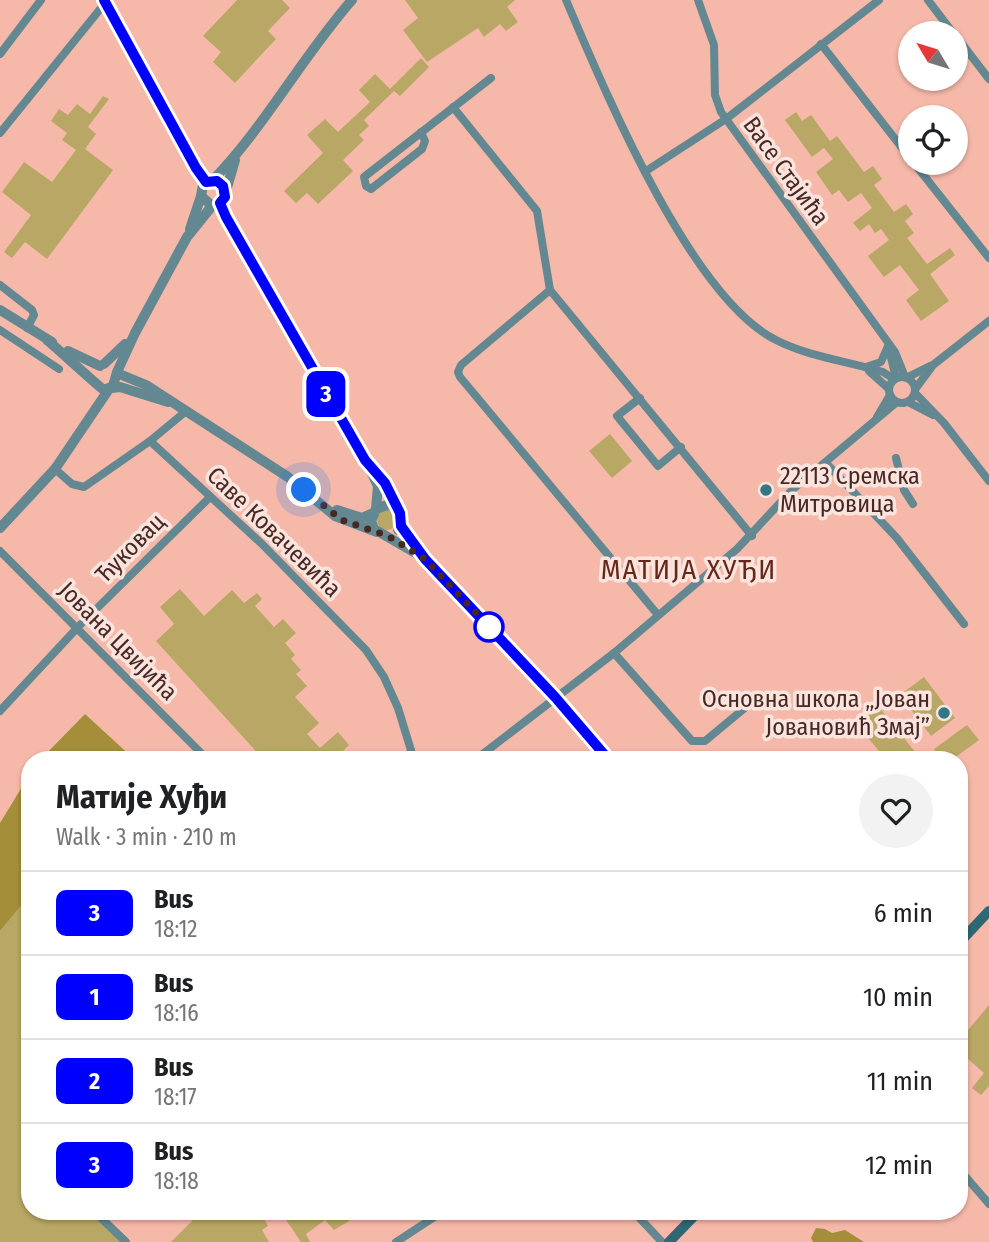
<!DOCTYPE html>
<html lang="en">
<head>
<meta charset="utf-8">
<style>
	:root { --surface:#fff; --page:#f2f2f2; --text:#202124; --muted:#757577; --line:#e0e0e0 }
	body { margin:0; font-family:"Fira Sans Condensed",sans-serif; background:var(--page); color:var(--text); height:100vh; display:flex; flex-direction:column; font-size:26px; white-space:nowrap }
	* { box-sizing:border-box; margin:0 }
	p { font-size:23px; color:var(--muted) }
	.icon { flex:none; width:38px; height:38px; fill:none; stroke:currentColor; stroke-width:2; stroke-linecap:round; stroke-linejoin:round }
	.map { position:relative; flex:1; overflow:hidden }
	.sheet { position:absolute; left:21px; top:751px; width:947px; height:469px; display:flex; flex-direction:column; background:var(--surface); border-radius:28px; box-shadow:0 2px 5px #0004 }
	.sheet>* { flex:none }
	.badge { padding:0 14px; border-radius:10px; font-size:24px; line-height:46px }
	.needle { width:46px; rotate:308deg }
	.controls { position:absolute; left:898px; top:21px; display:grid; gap:14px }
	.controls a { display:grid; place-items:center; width:70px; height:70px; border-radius:50%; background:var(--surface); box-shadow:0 2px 5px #0004; font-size:35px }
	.you { position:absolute; width:35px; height:35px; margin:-18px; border:5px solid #fff; border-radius:50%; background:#1a73e8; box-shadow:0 0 0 10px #1a73e833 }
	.map>.badge { position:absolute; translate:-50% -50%; box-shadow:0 0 0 4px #fff }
	.round { display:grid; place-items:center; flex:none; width:74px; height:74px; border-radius:37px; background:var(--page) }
	.overview { display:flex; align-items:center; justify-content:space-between; height:119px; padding:0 35px }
	h1 { font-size:33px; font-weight:700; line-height:52px }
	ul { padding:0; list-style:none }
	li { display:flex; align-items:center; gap:21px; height:84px; padding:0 35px; border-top:2px solid var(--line) }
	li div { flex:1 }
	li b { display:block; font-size:26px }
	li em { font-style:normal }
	li .badge { min-width:77px; font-weight:700; text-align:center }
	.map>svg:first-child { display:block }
</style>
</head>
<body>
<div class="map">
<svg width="989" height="1242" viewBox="0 0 989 1242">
	<rect width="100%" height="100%" fill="#f6b9a9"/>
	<g fill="#b9a765">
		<path d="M237 0H282L290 8 268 31 276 39 235 83 213 62 221 52 203 36Z"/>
		<path d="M405 0H515L507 7 518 22 506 31 500 24 484 37 478 28 427 62 403 30 418 18Z"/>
		<path d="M421 58 429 67 400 96 394 91 364 120 369 126 359 135 364 140 343 160 353 171 318 204 307 193 296 203 284 191 323 153 307 135 325 119 338 132 370 102 359 90 375 74 390 89Z"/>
		<path d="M103 96 109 99 88 127 96 134 85 149 113 170 47 259 25 242 12 258 4 252 31 215 2 192 24 162 52 182 76 150 62 140 67 133 51 121 59 109 68 115 77 104 90 114Z"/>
		<path d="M796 112 802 121 811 115 830 141 837 136 864 172 873 166 882 179 874 185 894 212 906 204 913 214 905 221 914 233 907 238 927 264 950 248 955 255 930 274 949 301 921 321 906 300 919 290 900 265 884 277 868 256 889 240 881 229 875 233 869 224 860 231 853 223 872 208 861 193 848 202 839 190 832 195 816 172 833 159 824 148 812 157 785 120Z"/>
		<path d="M610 434 632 461 612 478 589 451Z"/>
		<circle cx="387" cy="520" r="10"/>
		<path d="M180 589 204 616 232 590 244 603 257 593 262 599 255 606 274 627 283 619 296 633 285 643 295 655 291 659 301 670 296 674 307 686 295 697 319 723 307 734 320 748 338 732 349 745 335 759H263L156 641 174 624 160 607Z"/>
		<path d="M924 677 955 718 931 736 900 695Z"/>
		<path d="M879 707 916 753 907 759H886L856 724Z"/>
		<path d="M967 725 979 740 953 759H942L934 749Z"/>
		<path d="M30 895V1211H98L123 1242H0V931Z"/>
		<path d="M989 1005V1086L981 1095 972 1088 984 1073 967 1058 959 1067V1041Z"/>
		<path d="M202 1211H260L268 1226 262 1230 269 1242H171Z"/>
		<path d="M280 1211H343L349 1221 334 1230 325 1220 306 1234 310 1242H301Z"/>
	</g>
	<g fill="#a48e3a">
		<path d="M85 714 134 759H41Z"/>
		<path d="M30 774V895L0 931V823Z"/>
		<path d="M816 1228 825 1229 832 1233 845 1230 864 1242H813L811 1238Z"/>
	</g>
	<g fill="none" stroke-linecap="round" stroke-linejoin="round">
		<g stroke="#648891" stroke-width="8">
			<path d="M566 0C604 89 690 297 776 340 809 357 848 361 883 372L894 379"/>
			<path d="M698 0 714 45 715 95 721 112 895 352 905 377"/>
			<path d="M928 0 953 33"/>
			<path d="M956 36 989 79"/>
			<path d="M821 44 910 158"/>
			<path d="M0 54 41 0"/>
			<path d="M453 107 537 211 550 290 461 365 458 372 460 377 658 615"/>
			<path d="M421 132 425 141 422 149 371 189 366 186 364 177 491 78"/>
			<path d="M0 133 105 3"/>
			<path d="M914 163 989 258"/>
			<path d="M646 171 726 119 879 0"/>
			<path d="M0 285 32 310 34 315 27 328"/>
			<path d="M550 290 752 536"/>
			<path d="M0 330 59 369"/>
			<path d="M889 349 896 378"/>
			<path d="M866 367 881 362 888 346"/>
			<path d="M869 371 889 389"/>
			<circle cx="902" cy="390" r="13"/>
			<path d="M908 377 930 366"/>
			<path d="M916 388 933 365 989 321"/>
			<path d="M915 393 944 423 989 481"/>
			<path d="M640 398 617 416 658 466 681 447"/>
			<path d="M908 402 933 415"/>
			<path d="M877 417 890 395"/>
			<path d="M150 441 262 544 366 650 384 677 398 708 414 760"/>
			<path d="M896 458 904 490 913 504"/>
			<path d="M826 463 896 537 964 624"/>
			<path d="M55 469 72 484 84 487 150 441 185 412"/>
			<path d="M0 551 208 760"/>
			<path d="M614 653 692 741H705L746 707"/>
			<path d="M0 711 78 627 210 497"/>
			<path d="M475 760 614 653 737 549 792 490 897 402"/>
			<path d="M959 1169 989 1204"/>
			<path d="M101 1211V1218L126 1242"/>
			<path d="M633 1211 662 1242"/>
			<path d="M396 1242 439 1214"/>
		</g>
		<g stroke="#648891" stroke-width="10">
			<path d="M104 0 206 182"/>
			<path d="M213 180C266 125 302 57 352 0"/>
			<path d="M225 189 221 183 209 180 203 185 201 196 212 206 223 201 235 160"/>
			<path d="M220 203 370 469 378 486 376 509"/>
			<path d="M190 229 201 196"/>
			<path d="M0 310 52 342"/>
			<path d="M47 340C56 347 100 388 104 390L113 386 117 372 135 333 187 237 212 206"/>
			<path d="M68 351 100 366"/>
			<path d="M104 364 125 344"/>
			<path d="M117 373 146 385 288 477 335 516 377 532"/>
			<path d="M112 388 120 387 168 402"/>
			<path d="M373 468 400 513 402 522 398 530"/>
			<path d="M395 507 387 505 376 509 371 521 374 529 419 555"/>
			<path d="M337 510 362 518 373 513"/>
			<path d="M401 526C463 609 541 681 609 760"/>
			<path d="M0 528 55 469 109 389"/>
		</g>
		<g stroke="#2e6875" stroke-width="10">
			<path d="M959 943 989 911"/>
			<path d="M669 1242 699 1211"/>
		</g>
	</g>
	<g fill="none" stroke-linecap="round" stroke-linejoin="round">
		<defs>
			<path id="line" d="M104 0 196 168 206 182 217 181 223 186 225 197 220 203 226 217 365 460 385 483 400 513 401 526 425 559 555 697 609 760"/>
		</defs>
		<use href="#line" stroke="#fff" stroke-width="16"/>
		<use href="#line" stroke="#00f" stroke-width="10"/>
		<path stroke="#472922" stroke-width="7" stroke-dasharray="0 12.6" d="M304 490 342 520 388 536 425 559 497 635 489 627"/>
	</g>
	<g fill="#337786" stroke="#fce4de" stroke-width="2.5">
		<circle cx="766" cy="490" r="7"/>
		<circle cx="944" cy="713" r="7"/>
	</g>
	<circle fill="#fff" stroke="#00f" stroke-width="3.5" cx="489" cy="627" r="14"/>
	<g text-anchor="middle" stroke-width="7" stroke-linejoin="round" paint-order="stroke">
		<g font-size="24" fill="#472922" stroke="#fce4de">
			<text transform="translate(786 171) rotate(54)" y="8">Васе Стајића</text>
			<text transform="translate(274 532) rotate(44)" y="8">Саве Ковачевића</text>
			<text transform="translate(130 548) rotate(-45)" y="8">Ћуковац</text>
			<text transform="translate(118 641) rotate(45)" y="8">Јована Цвијића</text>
		</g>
		<g font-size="24" fill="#472922" stroke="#fce4de" text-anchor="start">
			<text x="780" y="484">22113 Сремска<tspan x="780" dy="28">Митровица</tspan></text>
			<text x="930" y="707" text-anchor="end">Основна школа „Јован<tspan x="930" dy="28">Јовановић Змај”</tspan></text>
		</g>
		<g font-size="28" letter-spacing="2" fill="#662819" stroke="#fce4de">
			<text x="689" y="579">МАТИЈА ХУЂИ</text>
		</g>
	</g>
</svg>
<div class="controls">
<a><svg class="needle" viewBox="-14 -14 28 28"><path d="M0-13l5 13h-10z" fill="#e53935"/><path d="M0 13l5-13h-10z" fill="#757577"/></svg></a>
<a><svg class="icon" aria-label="locate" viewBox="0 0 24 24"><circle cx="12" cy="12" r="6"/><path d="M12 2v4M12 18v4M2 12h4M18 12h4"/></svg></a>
</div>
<div class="you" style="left:304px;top:490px"></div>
<b class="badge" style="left:326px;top:394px;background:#00f;color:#fff">3</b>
<section class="sheet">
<div class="overview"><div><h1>Матије Хуђи</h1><p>Walk · 3 min · 210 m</p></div><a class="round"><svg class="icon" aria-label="heart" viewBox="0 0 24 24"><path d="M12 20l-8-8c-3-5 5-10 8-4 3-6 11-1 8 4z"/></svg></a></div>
<ul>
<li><span class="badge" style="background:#00f;color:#fff">3</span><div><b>Bus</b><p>18:12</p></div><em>6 min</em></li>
<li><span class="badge" style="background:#00f;color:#fff">1</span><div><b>Bus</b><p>18:16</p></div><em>10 min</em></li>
<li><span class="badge" style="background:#00f;color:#fff">2</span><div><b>Bus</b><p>18:17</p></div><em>11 min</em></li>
<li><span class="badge" style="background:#00f;color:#fff">3</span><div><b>Bus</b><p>18:18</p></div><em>12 min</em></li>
</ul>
</section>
</div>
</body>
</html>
